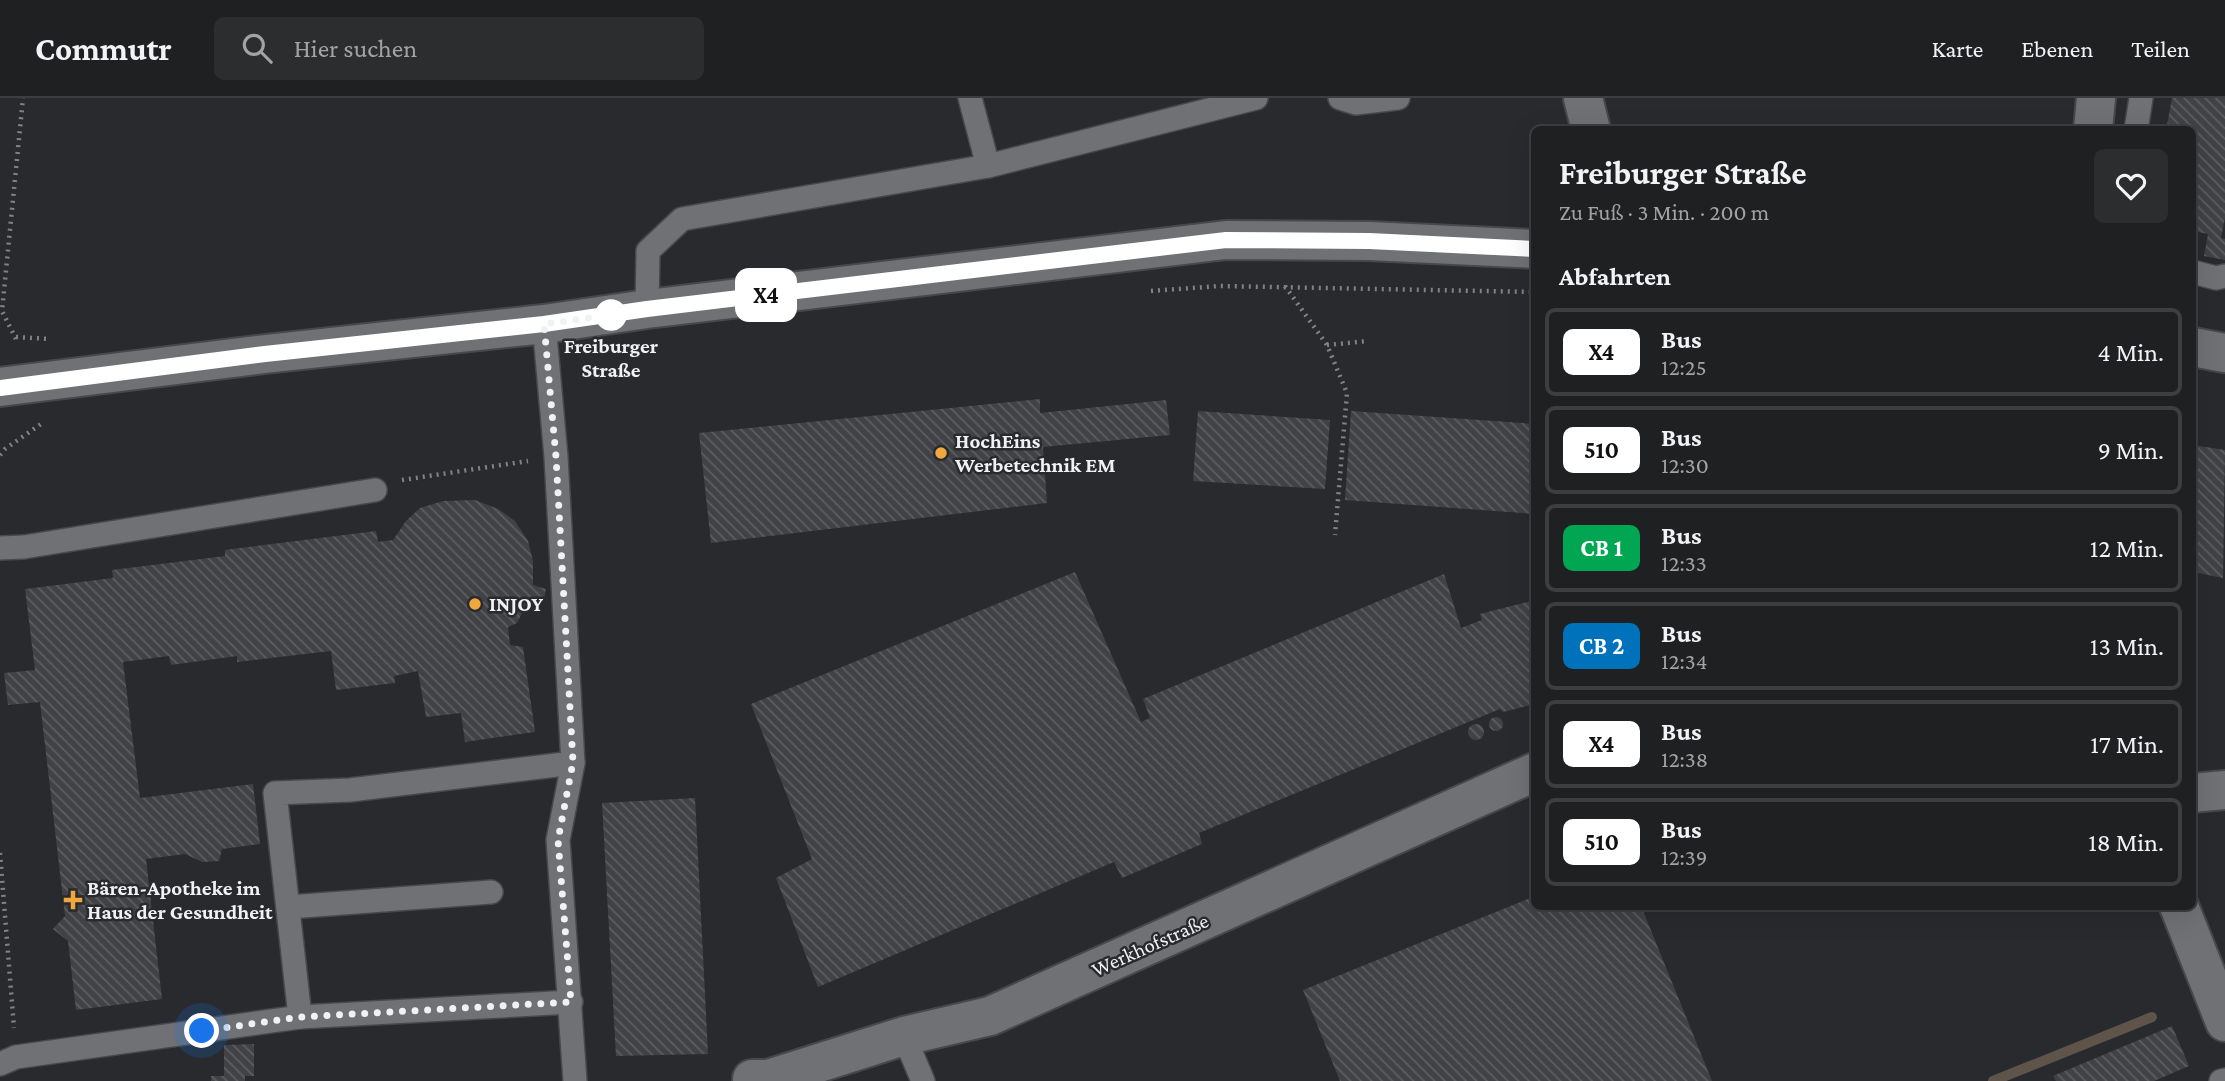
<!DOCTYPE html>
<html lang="de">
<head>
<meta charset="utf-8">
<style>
	:root { --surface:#1e2022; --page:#2b2d2f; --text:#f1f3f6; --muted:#a1a3a5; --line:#3c3e40 }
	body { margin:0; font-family:"Crimson Pro",serif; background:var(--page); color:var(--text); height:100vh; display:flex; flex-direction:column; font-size:26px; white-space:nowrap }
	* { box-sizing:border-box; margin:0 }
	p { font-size:23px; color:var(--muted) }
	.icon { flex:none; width:38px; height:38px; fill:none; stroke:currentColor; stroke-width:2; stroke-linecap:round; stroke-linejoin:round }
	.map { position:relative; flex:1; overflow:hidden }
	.sheet { position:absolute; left:1531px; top:28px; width:665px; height:784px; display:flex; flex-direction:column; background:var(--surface); border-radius:10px; box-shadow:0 7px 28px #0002,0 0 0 2px var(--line) }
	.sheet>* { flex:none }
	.badge { padding:0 14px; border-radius:10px; font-size:24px; line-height:46px }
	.you { position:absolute; width:35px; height:35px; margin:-18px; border:5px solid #fff; border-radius:50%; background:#1a73e8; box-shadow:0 0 0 10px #1a73e833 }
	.map>.badge { position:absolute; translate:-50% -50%; box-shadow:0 0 0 4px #fff }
	h2 { padding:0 28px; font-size:26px; line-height:63px }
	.round { display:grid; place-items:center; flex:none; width:74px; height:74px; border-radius:10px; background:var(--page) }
	.head { display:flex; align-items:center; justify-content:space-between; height:119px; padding:0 28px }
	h1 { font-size:33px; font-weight:700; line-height:52px }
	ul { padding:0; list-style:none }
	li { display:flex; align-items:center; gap:21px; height:88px; margin:0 14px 10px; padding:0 14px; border:4px solid var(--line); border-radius:10px }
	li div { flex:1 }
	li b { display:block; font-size:26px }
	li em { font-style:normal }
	li .badge { min-width:77px; font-weight:700; text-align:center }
	header { display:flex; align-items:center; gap:42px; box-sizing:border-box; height:98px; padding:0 35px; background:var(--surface); border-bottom:2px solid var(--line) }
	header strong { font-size:33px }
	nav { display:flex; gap:38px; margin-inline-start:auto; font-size:24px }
	.search { width:490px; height:63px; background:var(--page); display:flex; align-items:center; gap:18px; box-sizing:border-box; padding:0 24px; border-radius:10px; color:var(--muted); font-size:26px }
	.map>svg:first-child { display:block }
</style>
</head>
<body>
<header>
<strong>Commutr</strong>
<div class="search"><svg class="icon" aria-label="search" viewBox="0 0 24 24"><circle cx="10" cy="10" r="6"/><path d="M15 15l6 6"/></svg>Hier suchen</div>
<nav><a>Karte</a><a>Ebenen</a><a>Teilen</a></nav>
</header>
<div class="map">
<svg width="2225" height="983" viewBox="0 0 2225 983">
	<defs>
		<pattern id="building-back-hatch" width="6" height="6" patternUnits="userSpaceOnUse" patternTransform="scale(1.75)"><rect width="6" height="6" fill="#404245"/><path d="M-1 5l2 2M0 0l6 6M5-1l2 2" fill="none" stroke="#5c5e60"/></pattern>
	</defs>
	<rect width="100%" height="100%" fill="#282a2e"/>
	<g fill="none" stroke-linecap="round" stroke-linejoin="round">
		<path stroke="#5f5449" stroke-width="10" d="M1993 983 2152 919"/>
	</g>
	<g fill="url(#building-back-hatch)">
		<path d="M2172 0H2225V120L2221 140 2225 141V162L2204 158 2208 136 2193 133V32H2166Z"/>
		<path d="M1040 301V315L1166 302 1170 337 1043 349 1047 405 711 445 699 335Z"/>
		<path d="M1198 313 1330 322 1325 391 1193 383Z"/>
		<path d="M1351 313 1535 326V416L1345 402Z"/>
		<path d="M2193 347 2225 352 2223 480 2193 474Z"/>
		<path d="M475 402 498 411 515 423 528 443 533 463V487L546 491 543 506 527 505 517 525 508 529 510 547 523 549 535 634 465 644 461 615 426 619 418 573 394 578 395 585 336 592 331 553 237 564V558L171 567 169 558 123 564 140 700 253 686 260 746 222 751 219 763 202 764 185 756 146 761 162 901 76 912 68 843 53 831 65 818 40 604 8 607 4 575 35 572 25 491 113 480 112 472 225 458V452L376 433 378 444 393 442 406 423 420 410 443 403Z"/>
		<path d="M1075 474 1141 624 1150 620 1143 601 1444 476 1461 530 1482 522 1480 516 1535 502V606L1503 614 1500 611 1199 735 1202 746 1122 780 1114 764 818 889 776 780 812 761 751 606Z"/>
		<circle cx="1496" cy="626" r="7"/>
		<circle cx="1476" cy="634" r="8"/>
		<path d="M695 700 708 956 616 958 602 705Z"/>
		<path d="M1535 798V808H1641L1712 983H1340L1303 892Z"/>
		<path d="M2172 928 2189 968 2154 983H2056L2053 978Z"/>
		<path d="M254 946V978H245V983H211V978H224V947Z"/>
	</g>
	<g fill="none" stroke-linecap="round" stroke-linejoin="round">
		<defs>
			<g id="service">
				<path d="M970 0 988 68"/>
				<path d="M1340 0 1356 5 1398 0"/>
				<path d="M2136 32 2141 0"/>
				<path d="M2193 174 2216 180 2225 178"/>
				<path d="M647 211 648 153 682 121 988 68 1256 0"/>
				<path d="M0 450 24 449 375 392"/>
				<path d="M573 665 558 742 575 983"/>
				<path d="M289 809 491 794"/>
				<path d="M300 919 571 904"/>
				<path d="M904 938 923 983"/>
				<path d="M0 966 16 959 300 919 275 695 350 692 573 665 556 359 544 226"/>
				<path d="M2221 983 2225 982"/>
			</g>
			<g id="minor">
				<path d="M1583 0 1591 32"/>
				<path d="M2093 32 2096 0"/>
				<path d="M2193 249 2225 255"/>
				<path d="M0 289 265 256 544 226 647 211 1226 142 1369 143 1535 151"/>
				<path d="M2193 695 2225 692"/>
				<path d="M2179 808 2225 924"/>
				<path d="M752 981H768L904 938 990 918 1535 674"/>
			</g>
		</defs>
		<use href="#service" stroke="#47484b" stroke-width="26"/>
		<use href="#minor" stroke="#47484b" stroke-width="42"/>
		<g stroke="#808285" stroke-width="4.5" stroke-dasharray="2 5" stroke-linecap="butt">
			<path d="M1285 188 1327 247 1347 295 1335 437"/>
			<path d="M1151 193 1219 188 1535 194"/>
			<path d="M16 239 50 241"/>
			<path d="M16 241 2 213 23 0"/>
			<path d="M1327 247 1368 243"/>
			<path d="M0 357 5 351 41 326"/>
			<path d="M402 382 528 363"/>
			<path d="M0 755 14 930"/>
		</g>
		<use href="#service" stroke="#6f7175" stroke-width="23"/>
		<use href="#minor" stroke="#6f7175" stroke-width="38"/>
	</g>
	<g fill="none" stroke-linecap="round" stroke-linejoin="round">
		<defs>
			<path id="line" d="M0 290 265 256 544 226 647 211 1226 142 1369 143 1535 151"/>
		</defs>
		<use href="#line" stroke="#fff" stroke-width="16"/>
		<use href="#line" stroke="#fff" stroke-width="10"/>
		<path stroke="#f0f1f3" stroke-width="7" stroke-dasharray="0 12.6" d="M202 933 300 919 571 904 558 742 573 664 556 359 544 226 611 217"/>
	</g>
	<circle fill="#fff" stroke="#fff" stroke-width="3.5" cx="611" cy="217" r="14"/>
	<g fill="#f0a73e" stroke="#282a2e" stroke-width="2.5">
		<circle cx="941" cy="355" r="7"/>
		<circle cx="475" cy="506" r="7"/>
		<path d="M69.5 791.5h7v7h7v7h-7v7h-7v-7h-7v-7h7z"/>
	</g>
	<g text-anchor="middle" stroke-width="5" stroke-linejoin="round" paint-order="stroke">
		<g font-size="21" font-weight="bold" fill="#f0f1f3" stroke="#282a2e">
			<text x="611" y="255">Freiburger<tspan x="611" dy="24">Straße</tspan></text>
		</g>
		<g font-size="21" font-weight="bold" fill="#f0f1f3" stroke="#282a2e" text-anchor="start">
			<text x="955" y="350">HochEins<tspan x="955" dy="24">Werbetechnik EM</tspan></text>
			<text x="489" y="513">INJOY</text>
			<text x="87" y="797">Bären-Apotheke im<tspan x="87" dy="24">Haus der Gesundheit</tspan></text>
		</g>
		<g font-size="21" fill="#f0f1f3" stroke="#282a2e">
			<text transform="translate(1150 847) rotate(-24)" y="7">Werkhofstraße</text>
		</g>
	</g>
</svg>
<div class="you" style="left:202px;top:933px"></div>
<b class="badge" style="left:766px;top:197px;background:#fff;color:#111">X4</b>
<section class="sheet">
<div class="head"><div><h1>Freiburger Straße</h1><p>Zu Fuß · 3 Min. · 200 m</p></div><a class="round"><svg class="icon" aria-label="heart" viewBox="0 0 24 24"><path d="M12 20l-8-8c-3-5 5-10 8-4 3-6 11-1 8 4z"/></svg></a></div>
<h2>Abfahrten</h2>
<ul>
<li><span class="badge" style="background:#fff;color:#111">X4</span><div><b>Bus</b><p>12:25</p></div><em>4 Min.</em></li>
<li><span class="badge" style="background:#fff;color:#111">510</span><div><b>Bus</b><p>12:30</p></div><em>9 Min.</em></li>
<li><span class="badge" style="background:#00a651;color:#fff">CB 1</span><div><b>Bus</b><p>12:33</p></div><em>12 Min.</em></li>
<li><span class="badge" style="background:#0072bc;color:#fff">CB 2</span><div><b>Bus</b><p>12:34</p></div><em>13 Min.</em></li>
<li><span class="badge" style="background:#fff;color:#111">X4</span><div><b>Bus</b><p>12:38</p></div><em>17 Min.</em></li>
<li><span class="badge" style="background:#fff;color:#111">510</span><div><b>Bus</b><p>12:39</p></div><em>18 Min.</em></li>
</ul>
</section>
</div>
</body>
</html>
